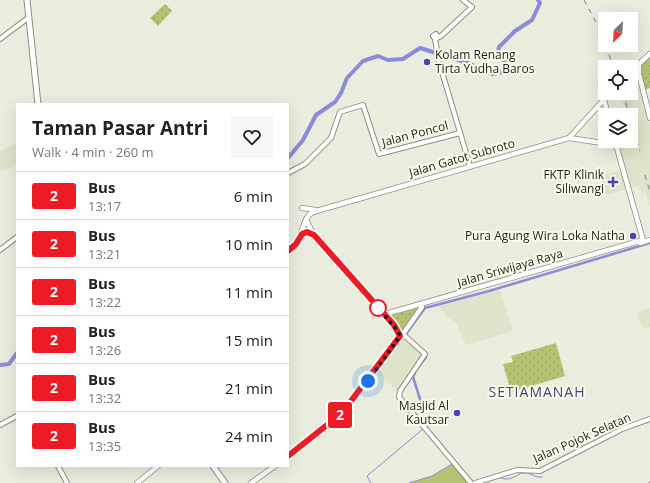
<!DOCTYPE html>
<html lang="en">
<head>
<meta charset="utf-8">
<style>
	:root { --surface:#fff; --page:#f6f6f6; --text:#222; --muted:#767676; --line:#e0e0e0 }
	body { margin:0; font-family:"Open Sans",sans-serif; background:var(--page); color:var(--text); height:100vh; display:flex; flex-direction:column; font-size:15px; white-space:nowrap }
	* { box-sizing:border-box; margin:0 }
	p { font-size:13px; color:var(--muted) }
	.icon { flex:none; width:22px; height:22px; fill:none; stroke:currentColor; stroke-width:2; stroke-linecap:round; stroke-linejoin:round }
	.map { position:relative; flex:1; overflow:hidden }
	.details { position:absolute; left:16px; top:103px; width:273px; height:364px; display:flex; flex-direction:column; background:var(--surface); border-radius:0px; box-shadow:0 4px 16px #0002 }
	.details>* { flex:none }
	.badge { padding:0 8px; border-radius:3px; font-size:14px; line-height:26px }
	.needle { width:26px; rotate:205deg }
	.fabs { position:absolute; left:598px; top:12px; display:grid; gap:8px }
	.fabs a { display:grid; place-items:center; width:40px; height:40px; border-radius:0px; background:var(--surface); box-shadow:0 4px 16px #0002; font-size:20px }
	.you { position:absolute; width:20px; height:20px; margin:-10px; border:3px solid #fff; border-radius:50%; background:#1a73e8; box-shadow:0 0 0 6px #1a73e833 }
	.map>.badge { position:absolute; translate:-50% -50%; box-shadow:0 0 0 2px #fff }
	.round { display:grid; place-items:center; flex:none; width:42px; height:42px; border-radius:0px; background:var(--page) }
	.head { display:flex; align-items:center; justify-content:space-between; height:68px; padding:0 16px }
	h1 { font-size:19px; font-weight:700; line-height:30px }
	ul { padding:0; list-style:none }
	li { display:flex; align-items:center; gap:12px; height:48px; padding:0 16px; border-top:1px solid var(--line) }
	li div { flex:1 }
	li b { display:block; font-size:15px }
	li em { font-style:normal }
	li .badge { min-width:44px; font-weight:700; text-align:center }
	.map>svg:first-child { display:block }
</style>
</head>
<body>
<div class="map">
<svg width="650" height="483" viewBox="0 0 650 483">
	<defs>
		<pattern id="park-dots" width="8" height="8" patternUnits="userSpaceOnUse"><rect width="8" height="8" fill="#b6c172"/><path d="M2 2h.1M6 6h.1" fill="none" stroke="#9ca562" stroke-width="1.8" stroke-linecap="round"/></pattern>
	</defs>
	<rect width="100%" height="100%" fill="#eaeddd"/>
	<g fill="#dfe3cb">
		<path d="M635 76 650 124V207L646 192 642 193 639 186 629 188 617 141H631V115H626L620 93H631V77Z"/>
		<path d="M17 143V166L0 172V151Z"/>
		<path d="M621 170 626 189 606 195 600 176Z"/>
		<path d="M500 289 513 331 466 345 456 323 446 316 439 306Z"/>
		<path d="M650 308V327L642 329 637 313Z"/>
		<path d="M402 338 424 355 399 392 377 373Z"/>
	</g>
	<path fill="#b6c172" d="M453 464 468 483H409L432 476Z"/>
	<g fill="url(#park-dots)">
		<path d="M165 4 172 11 158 26 150 18Z"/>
		<path d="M650 56V88L644 90C639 72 636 69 650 56Z"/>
		<path d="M419 308 401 332 388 316Z"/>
		<path d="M556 343 565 376 511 392 503 364 513 362 511 356Z"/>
	</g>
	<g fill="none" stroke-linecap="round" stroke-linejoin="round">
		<g stroke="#8b8bdb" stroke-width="1">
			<path d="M420 399 423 416 430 425 426 427"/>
			<path d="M528 473 537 477H542"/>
			<path d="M499 477C507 482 515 477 521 473H527"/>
			<path d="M371 483 367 476 423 429"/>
			<path d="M409 483 432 476 452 464"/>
			<path d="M649 483 650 481"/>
		</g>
		<g stroke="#8b8bdb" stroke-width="2.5">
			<path d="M406 334 425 308 489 291 650 243"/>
			<path d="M417 369 426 357"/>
			<path d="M415 373 413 377 420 399"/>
		</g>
		<g stroke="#8b8bdb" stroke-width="4">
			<path d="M288 158 303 140 316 115 335 102 341 93 347 78 363 61 378 56 388 60 403 59 420 48 468 63 492 74 503 72 507 66 498 51 499 47 515 31 532 20 540 3 538 0"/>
			<path d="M0 365 9 364 17 353"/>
		</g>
		<defs>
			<g id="secondary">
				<path d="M438 37 436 34 433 36 435 39 441 36 472 7 463 0"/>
				<path d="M0 39 28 18"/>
				<path d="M435 39 439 62 470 166"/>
				<path d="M288 173 305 164 331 138 340 112 363 105 379 154 460 133"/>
				<path d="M0 250 17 237"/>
				<path d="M395 327 425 354 400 391 399 397 471 483"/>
				<path d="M0 425 17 416"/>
				<path d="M58 466 67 483"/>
				<path d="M475 483 517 470 540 471 622 429 650 419"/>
			</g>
			<g id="primary">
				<path d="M639 64V74L650 118"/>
				<path d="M631 71 650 54"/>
				<path d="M604 100 608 115"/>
				<path d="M569 138 616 145"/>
				<path d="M302 208 315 210"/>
				<path d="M640 243 650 240"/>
				<path d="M288 251C305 238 301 218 313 212L569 138 610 93"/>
				<path d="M382 313H389L643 240 615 141"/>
				<path d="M403 334 422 307"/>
				<path d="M288 456 342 413 400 336 394 325 314 235 306 220"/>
				<path d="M137 483 158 466"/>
				<path d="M251 483 275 466"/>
			</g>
			<g id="highway">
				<path d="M27 0 38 104"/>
				<path d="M213 466 225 483"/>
			</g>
		</defs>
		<use href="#secondary" stroke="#8e9182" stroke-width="6"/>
		<use href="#primary" stroke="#8e9182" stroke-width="6"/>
		<use href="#highway" stroke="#8e9182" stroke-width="7"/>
		<use href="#secondary" stroke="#fff" stroke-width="4"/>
		<use href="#primary" stroke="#fff" stroke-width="4.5"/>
		<use href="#highway" stroke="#fff" stroke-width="5"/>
		<g stroke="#7b7d73" stroke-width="1" stroke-dasharray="5 5" stroke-linecap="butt">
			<path d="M584 0 598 26 605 43"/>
			<path d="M606 45 613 67"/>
			<path d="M623 93 629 115"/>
			<path d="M631 121 640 151"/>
			<path d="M645 175 650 192"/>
		</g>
	</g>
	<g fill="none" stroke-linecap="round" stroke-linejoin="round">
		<defs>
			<path id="line" d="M288 251 296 244 302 234 307 232 314 235 394 325 400 336 342 413 288 456"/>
		</defs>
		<use href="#line" stroke="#fff" stroke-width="9"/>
		<use href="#line" stroke="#ed1c24" stroke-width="6"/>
		<path stroke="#1e1f19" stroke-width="4" stroke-dasharray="0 7.2" d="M368 381 400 336 398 331 378 308"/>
	</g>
	<g fill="#5041b8" stroke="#f8fbea" stroke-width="1.5">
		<circle cx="427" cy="62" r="4"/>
		<path d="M611 176h4v4h4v4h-4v4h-4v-4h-4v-4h4z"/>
		<circle cx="633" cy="236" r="4"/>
		<circle cx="457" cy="413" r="4"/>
	</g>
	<circle fill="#fff" stroke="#ed1c24" stroke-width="2" cx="378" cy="308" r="8"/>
	<g text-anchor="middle" stroke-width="4" stroke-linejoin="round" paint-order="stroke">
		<g font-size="12" fill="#1e1f19" stroke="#f8fbea" text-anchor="end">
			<text x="435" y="59" text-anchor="start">Kolam Renang<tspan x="435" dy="14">Tirta Yudha Baros</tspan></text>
			<text x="604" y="179">FKTP Klinik<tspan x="604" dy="14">Siliwangi</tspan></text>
			<text x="625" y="240">Pura Agung Wira Loka Natha</text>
			<text x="449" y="410">Masjid Al<tspan x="449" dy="14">Kautsar</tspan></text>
		</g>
		<g font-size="12" fill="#1e1f19" stroke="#f8fbea">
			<text transform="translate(415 134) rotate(-15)" y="4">Jalan Poncol</text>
			<text transform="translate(462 158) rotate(-16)" y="4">Jalan Gatot Subroto</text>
			<text transform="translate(510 268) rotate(-16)" y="4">Jalan Sriwijaya Raya</text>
			<text transform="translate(582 438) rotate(-24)" y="4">Jalan Pojok Selatan</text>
		</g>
		<g font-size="14" letter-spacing="1" fill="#43417e" stroke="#f8fbea">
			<text x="537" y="397">SETIAMANAH</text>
		</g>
	</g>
</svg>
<div class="fabs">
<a><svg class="needle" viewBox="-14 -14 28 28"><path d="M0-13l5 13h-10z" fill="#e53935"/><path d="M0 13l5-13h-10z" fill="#767676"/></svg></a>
<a><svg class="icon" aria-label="locate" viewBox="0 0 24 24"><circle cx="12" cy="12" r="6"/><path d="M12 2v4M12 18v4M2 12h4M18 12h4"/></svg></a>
<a><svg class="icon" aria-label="layers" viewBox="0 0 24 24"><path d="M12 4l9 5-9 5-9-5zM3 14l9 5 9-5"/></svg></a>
</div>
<div class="you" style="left:368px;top:381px"></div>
<b class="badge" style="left:340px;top:415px;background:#ed1c24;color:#fff">2</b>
<section class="details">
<div class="head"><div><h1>Taman Pasar Antri</h1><p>Walk · 4 min · 260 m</p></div><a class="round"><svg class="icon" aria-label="heart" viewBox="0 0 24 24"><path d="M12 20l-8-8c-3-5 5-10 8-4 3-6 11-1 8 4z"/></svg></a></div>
<ul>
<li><span class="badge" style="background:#ed1c24;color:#fff">2</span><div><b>Bus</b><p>13:17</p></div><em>6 min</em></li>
<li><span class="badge" style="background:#ed1c24;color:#fff">2</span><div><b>Bus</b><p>13:21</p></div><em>10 min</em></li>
<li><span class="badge" style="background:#ed1c24;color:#fff">2</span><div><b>Bus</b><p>13:22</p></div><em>11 min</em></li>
<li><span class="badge" style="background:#ed1c24;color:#fff">2</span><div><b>Bus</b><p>13:26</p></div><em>15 min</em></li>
<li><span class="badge" style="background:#ed1c24;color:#fff">2</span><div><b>Bus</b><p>13:32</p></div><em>21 min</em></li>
<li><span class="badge" style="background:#ed1c24;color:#fff">2</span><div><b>Bus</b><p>13:35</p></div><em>24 min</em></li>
</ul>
</section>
</div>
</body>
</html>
